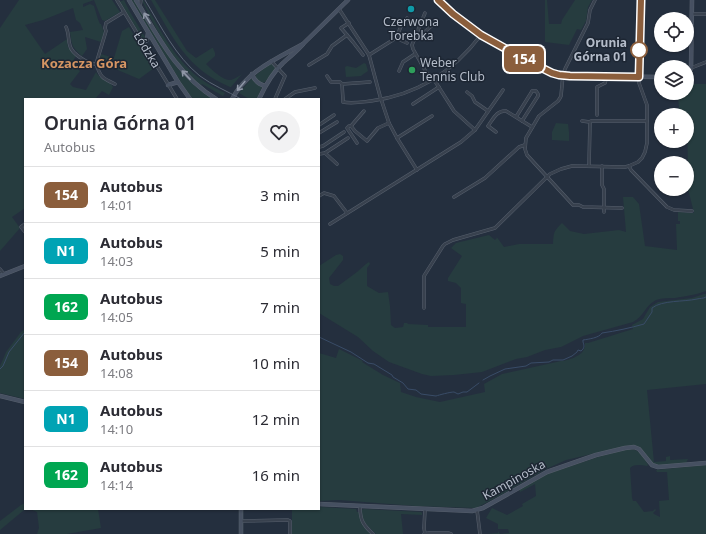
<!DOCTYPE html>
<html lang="pl">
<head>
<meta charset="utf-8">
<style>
	:root { --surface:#fff; --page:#f2f2f3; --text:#2b2b33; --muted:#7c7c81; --line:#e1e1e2 }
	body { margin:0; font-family:"Noto Sans",sans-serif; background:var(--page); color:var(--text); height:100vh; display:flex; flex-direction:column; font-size:15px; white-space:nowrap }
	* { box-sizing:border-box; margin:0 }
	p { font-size:13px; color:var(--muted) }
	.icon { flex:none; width:22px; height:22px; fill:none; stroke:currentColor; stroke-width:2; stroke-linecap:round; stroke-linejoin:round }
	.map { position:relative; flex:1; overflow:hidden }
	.side { position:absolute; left:24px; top:98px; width:296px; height:412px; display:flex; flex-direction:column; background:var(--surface); border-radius:0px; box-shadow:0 1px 3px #0004 }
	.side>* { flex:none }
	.badge { padding:0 8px; border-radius:6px; font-size:14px; line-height:26px }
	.fabs { position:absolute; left:654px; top:12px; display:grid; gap:8px }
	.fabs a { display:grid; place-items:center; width:40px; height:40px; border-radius:50%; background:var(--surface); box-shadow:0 1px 3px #0004; font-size:20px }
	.map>.badge { position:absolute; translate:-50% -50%; box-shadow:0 0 0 2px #fff }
	.round { display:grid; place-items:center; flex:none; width:42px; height:42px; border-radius:21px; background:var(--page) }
	.headline { display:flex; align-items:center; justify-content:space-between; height:68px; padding:0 20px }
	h1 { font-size:19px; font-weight:600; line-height:30px }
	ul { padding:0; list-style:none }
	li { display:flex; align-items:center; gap:12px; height:56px; padding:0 20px; border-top:1px solid var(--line) }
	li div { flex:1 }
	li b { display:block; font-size:15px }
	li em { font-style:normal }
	li .badge { min-width:44px; font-weight:700; text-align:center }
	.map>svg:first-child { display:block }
</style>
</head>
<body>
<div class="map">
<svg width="706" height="534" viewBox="0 0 706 534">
	<rect width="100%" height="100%" fill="#242f3e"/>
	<g fill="#263c3f">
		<path d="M19 0H112L120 12 105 21 102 20 94 0 83 4V7L90 4 94 6C96 12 97 18 100 24H101L104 32 101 42 85 37 87 49 82 56C72 47 72 46 70 32L83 30 80 23 76 20 73 8 43 20 25 25 45 54 67 39 68 47 76 56 71 64 80 71 70 84 73 87 86 90 96 72C100 80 110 80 113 87L109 95 102 91 95 99H25V208L12 217 20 228 0 251V28Z"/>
		<path d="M124 0 130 12 145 37V40H142L119 2Z"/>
		<path d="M131 0H135L167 54 179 70 195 86 213 99H192L183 86Z"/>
		<path d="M142 0H143C159 27 173 57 198 77 207 84 216 88 225 93L223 96 202 84 201 85C180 74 161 37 150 17 148 11 144 6 142 0Z"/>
		<path d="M151 0H155L187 51 196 58 212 48H213L215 53V56L206 64C211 69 223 81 231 80 234 79 239 76 242 74L231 87H230C186 68 174 39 151 0Z"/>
		<path d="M545 0H547L549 24H561L562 20 575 0H592L588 7 586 21 581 30 577 29 569 45 545 42Z"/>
		<path d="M129 27 154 68 139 79 113 68V65L106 67H99L98 65 101 54 114 58 122 31Z"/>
		<path d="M271 63 276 68 265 82 261 83 256 78V75Z"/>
		<path d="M364 63 366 64 368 71 365 73 361 76 346 77 345 67 347 66 356 68Z"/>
		<path d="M252 78 262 87 257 99H249L239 93Z"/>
		<path d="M692 84H706V291C696 295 685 296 675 298 669 298 662 298 656 300 646 305 643 317 633 322L583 336 561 347 545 350 527 357 516 359 482 372 454 375 431 376 422 374 389 362 373 351 358 337 319 313V266L336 255 340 254 343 256V260L329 278 330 284 334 286H338L357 272 366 264 369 262 370 264 367 268V286L379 293 388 292 390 306 391 325 395 328 403 327 404 323H407L408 324 428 325V327H466V304L461 303V288L456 283 448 281V278L462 256 451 248 456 243 489 235 495 240 497 238 496 236 504 247 519 244H553C554 232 553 232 562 223L570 231 584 234 619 230 626 232 623 197H633L639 204 645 246 677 250 676 224H680V221H678V212L694 213 687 185V173H688L687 115H677L679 107 678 99 679 94 680 93H687V87Z"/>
		<path d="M556 123 568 124 569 132V141L552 140V132Z"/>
		<path d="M704 294H706V384L647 390 654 462 666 461V457L670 456V460L688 459 686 463C677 464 665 468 656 465 643 462 649 443 626 446L566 460 546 469 499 496 476 508 415 506 339 500 319 501V353L336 358 339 349 363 361 362 362 383 375 400 383 401 392 416 397 440 402 485 392 484 384 502 374 561 361C567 361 582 356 584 349 585 347 585 345 585 343H588L633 329 632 325 643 319 650 307 658 302 692 298Z"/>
		<path d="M25 329V399L0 393V366L4 357 6 352 21 332Z"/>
		<path d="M626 449C638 448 643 454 648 465L647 466C641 465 634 464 630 468L632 498 633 501H636L644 512 653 511 655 509 656 510 653 513 654 514 660 517 659 501 669 500 667 472H657L656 470 706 465V534H487L498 533V531L500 534 509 533 508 529H498V524L486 518 492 508 507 515 523 506 522 504 536 496 535 484 520 492 519 489 547 474 598 457Z"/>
		<path d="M25 503V509H98L101 528 67 534H37L39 528 37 512 30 509 24 510 0 530V521L21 505Z"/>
		<path d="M319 507 356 509 357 512H359C359 521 365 528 371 534H292V509H319Z"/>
		<path d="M364 509 421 512 422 513V515L401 514 403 534H376C369 527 360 520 362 510Z"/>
	</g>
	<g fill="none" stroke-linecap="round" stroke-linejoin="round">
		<g stroke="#394c67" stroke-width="1">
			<path d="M319 337 351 352 368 363 374 364 392 375 393 377 403 383 408 389 416 390 421 394 436 396C439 395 450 392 454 392L458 394 463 392H467L479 383"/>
			<path d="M0 369 3 366 9 352 25 332"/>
			<path d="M483 380 490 376 505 369 526 366 531 363 549 362 553 360H563L572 356 577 352 578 350 581 351C585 348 584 345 583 342V340C589 339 599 338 602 333 616 331 630 328 644 324L652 312V308C662 300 684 302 697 299 700 298 703 299 706 297"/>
		</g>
		<defs>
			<g id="street">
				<path d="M117 0 177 99"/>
				<path d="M595 0 590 10 588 23 565 69 563 75 561 96 560 98 558 101 539 116 526 138 525 149 527 155 573 205H579L583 207 622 208"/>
				<path d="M140 6 141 0"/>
				<path d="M339 9 369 55 380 96 389 123 397 138 417 170"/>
				<path d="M425 13 412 45 413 49 426 72 433 78 454 111 475 130"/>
				<path d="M692 14H706"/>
				<path d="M66 27C69 33 68 40 70 46 72 54 88 64 96 64L106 31 105 28 106 23 124 12"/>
				<path d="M347 35 353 42 363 55"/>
				<path d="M396 38 407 43"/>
				<path d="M415 40 435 23"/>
				<path d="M369 55 396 38 402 24 407 18"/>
				<path d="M271 61 285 76 275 99"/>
				<path d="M96 64C101 78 102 78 115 84"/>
				<path d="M309 65 327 54 332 46 347 35 341 28 349 23"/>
				<path d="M691 68 706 62"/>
				<path d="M399 71 403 62 415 54"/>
				<path d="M327 76 331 82H340L342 84 370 82"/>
				<path d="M342 84 343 100V102C352 104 362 102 371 101 417 95 453 72 481 35"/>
				<path d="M467 92 472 96 475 102 488 111"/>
				<path d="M285 99 295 92 315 88"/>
				<path d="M413 104 439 87"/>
				<path d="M597 115V87L605 83 607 76"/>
				<path d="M516 117 531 93 532 91H536L538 94V96L522 121"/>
				<path d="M582 121 590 122"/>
				<path d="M319 125 334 115"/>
				<path d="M351 126 355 131 367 141 378 128 389 123"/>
				<path d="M496 132 488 126C493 119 497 110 506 111L532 127"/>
				<path d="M319 133 337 122"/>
				<path d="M397 138 432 116"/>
				<path d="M357 143 347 128 349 126H351L364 111"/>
				<path d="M319 147 323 146 344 132"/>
				<path d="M325 153 337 164"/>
				<path d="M319 154 325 153 348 138"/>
				<path d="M589 166 590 122 591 121H647"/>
				<path d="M602 166V185L604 189V212"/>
				<path d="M629 166 631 170 667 207 674 210 692 211"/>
				<path d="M319 196 324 193 334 196 347 213"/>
				<path d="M454 197 485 178 519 147 525 145"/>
				<path d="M25 224 21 227 25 232"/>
				<path d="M330 224 461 142 475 130 503 90"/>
				<path d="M0 269 4 274"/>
				<path d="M424 308V276L443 246 445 244 453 240 495 228 550 174 561 169 572 166 625 167 629 166 638 162 642 158 645 152 647 143V105L639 83V77"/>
				<path d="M360 506C360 520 363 525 373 534"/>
				<path d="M477 510 480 534"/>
				<path d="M241 521 288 520 290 521V534"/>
				<path d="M424 534 429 533H448L451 534"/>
				<path d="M425 534 424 528 425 509"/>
			</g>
			<g id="secondary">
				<path d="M129 0 178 82 190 99"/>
				<path d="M136 0C159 38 177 75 216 99"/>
				<path d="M438 0C461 23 488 39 516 55 528 62 541 70 555 74 560 76 565 76 570 76L661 77"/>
				<path d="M143 43 147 40 148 33"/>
				<path d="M687 70 691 69 692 0"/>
				<path d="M252 74C254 80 258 84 265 86"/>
				<path d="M639 77 641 0"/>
				<path d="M168 85 178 82"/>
				<path d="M232 99C247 71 276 59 303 44"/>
				<path d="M259 99C265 86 272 73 283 63 290 56 298 51 304 43L348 0"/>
				<path d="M0 276 25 266"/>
				<path d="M0 396 25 402"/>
				<path d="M319 504 472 511 483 508 547 472 596 455 625 448 634 447 639 449 652 465 658 467 706 463"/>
				<path d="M241 509V534"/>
			</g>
		</defs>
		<use href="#street" stroke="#565f6c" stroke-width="3.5"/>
		<use href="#secondary" stroke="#565f6c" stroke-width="4.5"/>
		<use href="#street" stroke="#38414e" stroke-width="2.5"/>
		<use href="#secondary" stroke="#465061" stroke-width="3.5"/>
		<path stroke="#5a6575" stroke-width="1" d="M145 0C161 26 175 56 200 76 212 85 227 91 241 99"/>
	</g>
	<defs><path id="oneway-shaft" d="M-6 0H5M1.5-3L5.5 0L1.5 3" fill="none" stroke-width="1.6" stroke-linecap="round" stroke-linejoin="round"/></defs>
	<g stroke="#8e96a5">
		<use href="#oneway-shaft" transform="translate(147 18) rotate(-121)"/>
		<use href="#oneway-shaft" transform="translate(186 75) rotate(-133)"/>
		<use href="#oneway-shaft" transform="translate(241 86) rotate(130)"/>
	</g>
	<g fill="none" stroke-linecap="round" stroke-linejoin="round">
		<defs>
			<path id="line" d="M438 0 453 14 481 35 528 61 552 73 559 75 570 76 639 77 641 0"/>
		</defs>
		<use href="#line" stroke="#fff" stroke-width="9"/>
		<use href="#line" stroke="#8b5e3c" stroke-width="6"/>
	</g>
	<circle fill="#0f9aa8" stroke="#1d2633" stroke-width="1.5" cx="411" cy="9" r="4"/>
	<circle fill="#fff" stroke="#8b5e3c" stroke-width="2" cx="639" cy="50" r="8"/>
	<circle fill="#2e9e5b" stroke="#1d2633" stroke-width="1.5" cx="412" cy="70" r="4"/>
	<g text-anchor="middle" stroke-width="3" stroke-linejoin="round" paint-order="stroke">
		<g font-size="12" fill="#b4bcc9" stroke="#1d2633">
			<text x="411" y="26">Czerwona<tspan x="411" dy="14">Torebka</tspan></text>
			<text x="420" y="67" text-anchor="start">Weber<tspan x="420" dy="14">Tennis Club</tspan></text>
		</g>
		<g font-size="12" font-weight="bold" fill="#b4bcc9" stroke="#1d2633" text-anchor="end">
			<text x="627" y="47">Orunia<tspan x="627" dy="14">Górna 01</tspan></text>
		</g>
		<g font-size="12" fill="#b4bcc9" stroke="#1d2633">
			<text transform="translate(147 50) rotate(59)" y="4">Łódzka</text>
			<text transform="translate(514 480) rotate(-29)" y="4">Kampinoska</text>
		</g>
		<g font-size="13" font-weight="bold" fill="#d59563" stroke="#1d2633">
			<text x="84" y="68">Kozacza Góra</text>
		</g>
	</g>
</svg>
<div class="fabs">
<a><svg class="icon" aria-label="locate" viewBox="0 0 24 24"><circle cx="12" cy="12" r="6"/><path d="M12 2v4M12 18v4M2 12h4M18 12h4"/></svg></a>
<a><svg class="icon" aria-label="layers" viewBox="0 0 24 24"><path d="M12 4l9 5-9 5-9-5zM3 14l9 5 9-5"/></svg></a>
<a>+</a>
<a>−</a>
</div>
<b class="badge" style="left:524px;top:59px;background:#8b5e3c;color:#fff">154</b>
<section class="side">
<div class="headline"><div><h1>Orunia Górna 01</h1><p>Autobus</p></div><a class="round"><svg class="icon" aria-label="heart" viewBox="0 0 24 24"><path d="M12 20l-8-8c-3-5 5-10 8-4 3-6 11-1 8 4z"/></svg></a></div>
<ul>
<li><span class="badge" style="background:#8b5e3c;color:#fff">154</span><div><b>Autobus</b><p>14:01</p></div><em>3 min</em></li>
<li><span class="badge" style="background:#00a3b4;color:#fff">N1</span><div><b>Autobus</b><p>14:03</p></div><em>5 min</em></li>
<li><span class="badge" style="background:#00a651;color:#fff">162</span><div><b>Autobus</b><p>14:05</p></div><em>7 min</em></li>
<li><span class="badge" style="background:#8b5e3c;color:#fff">154</span><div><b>Autobus</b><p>14:08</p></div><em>10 min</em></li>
<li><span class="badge" style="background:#00a3b4;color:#fff">N1</span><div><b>Autobus</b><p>14:10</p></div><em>12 min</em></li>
<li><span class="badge" style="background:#00a651;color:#fff">162</span><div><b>Autobus</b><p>14:14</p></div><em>16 min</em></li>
</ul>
</section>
</div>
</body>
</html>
